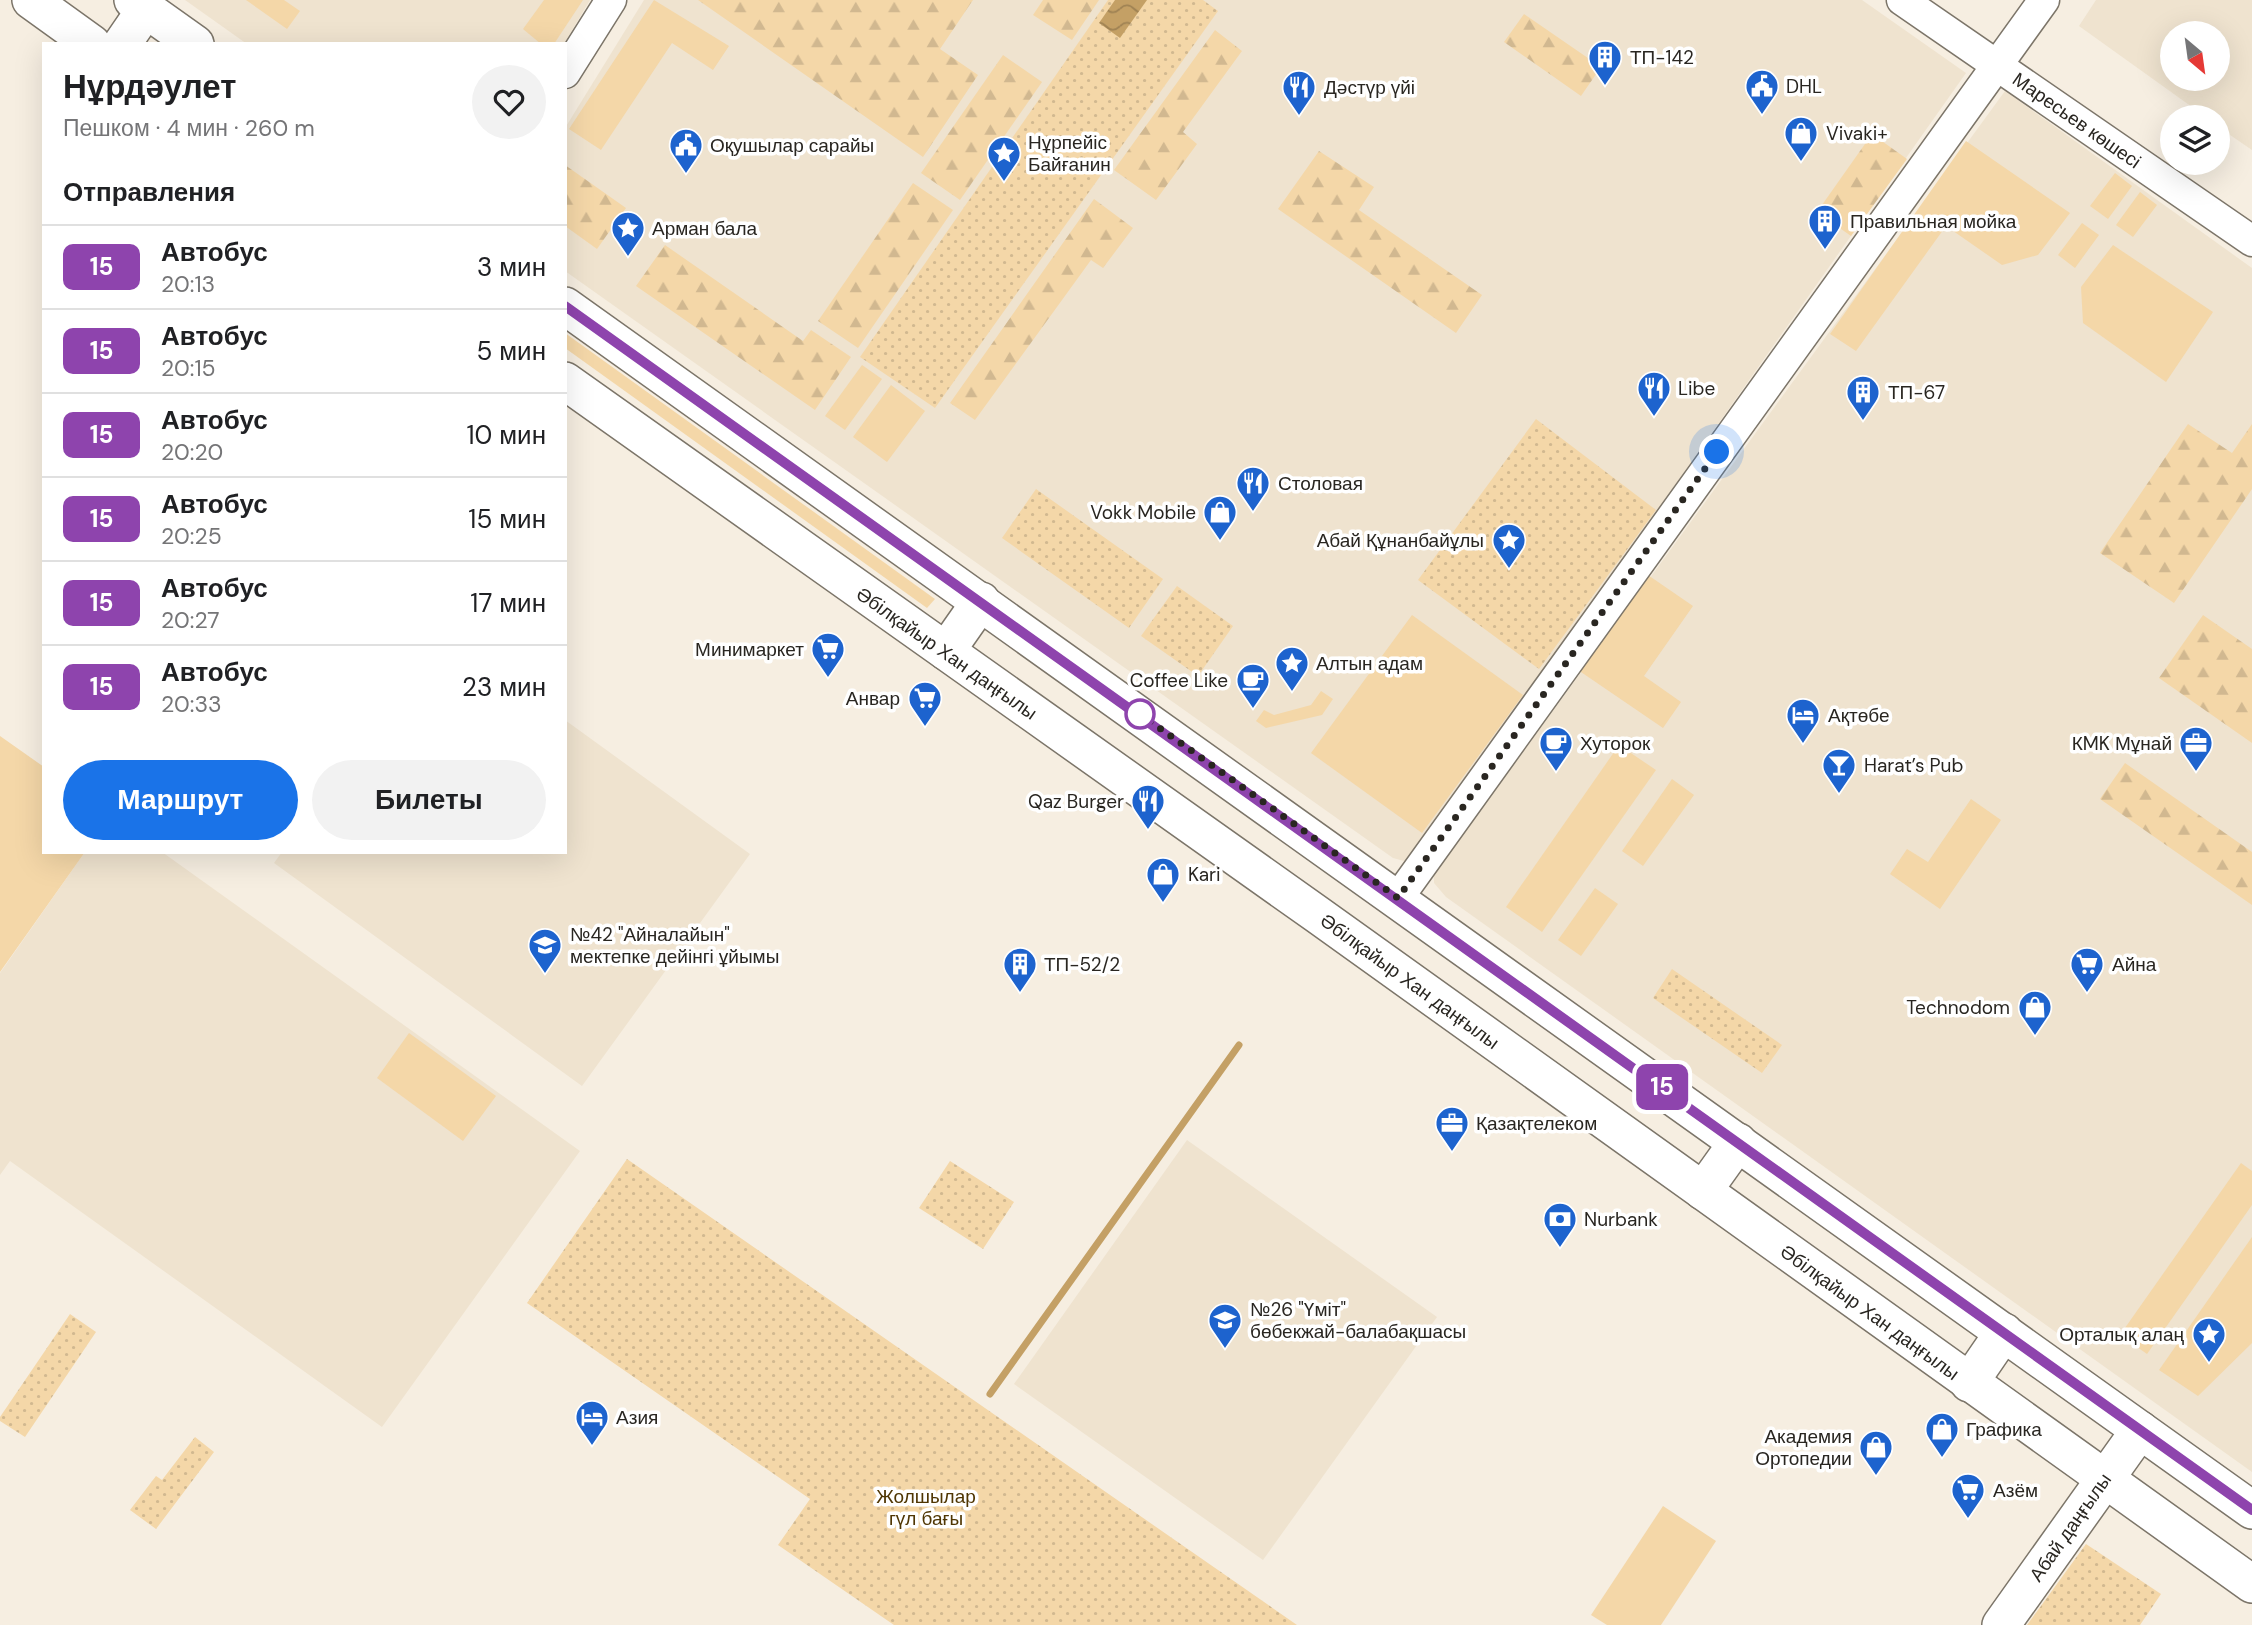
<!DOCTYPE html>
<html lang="ru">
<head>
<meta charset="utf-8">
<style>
	:root { --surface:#fff; --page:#f2f2f2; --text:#202124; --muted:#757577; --line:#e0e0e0; --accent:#1a73e8 }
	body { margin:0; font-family:"DM Sans",sans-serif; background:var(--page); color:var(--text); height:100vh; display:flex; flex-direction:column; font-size:26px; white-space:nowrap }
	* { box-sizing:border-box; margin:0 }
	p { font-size:23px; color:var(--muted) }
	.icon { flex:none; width:38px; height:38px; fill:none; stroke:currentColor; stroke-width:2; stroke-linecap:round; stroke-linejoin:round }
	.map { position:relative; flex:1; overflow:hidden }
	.panel { position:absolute; left:42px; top:42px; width:525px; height:812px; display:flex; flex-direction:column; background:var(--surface); border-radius:0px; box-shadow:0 7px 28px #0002 }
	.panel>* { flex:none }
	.badge { padding:0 14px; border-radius:10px; font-size:24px; line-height:46px }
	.needle { width:46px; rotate:151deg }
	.buttons { position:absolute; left:2160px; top:21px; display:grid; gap:14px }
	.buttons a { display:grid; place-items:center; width:70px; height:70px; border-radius:50%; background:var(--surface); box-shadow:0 7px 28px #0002; font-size:35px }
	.you { position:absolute; width:35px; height:35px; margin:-18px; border:5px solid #fff; border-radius:50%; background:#1a73e8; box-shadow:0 0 0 10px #1a73e833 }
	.map>.badge { position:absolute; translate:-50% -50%; box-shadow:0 0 0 4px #fff }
	h2 { padding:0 21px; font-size:26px; line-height:63px }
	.round { display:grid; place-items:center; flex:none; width:74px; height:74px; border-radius:37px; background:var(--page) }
	.summary { display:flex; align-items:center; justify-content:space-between; height:119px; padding:0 21px }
	h1 { font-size:33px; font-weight:700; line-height:52px }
	.primary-button { display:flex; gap:14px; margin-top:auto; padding:14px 21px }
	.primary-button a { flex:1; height:80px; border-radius:42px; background:var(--accent); color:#fff; font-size:28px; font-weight:700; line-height:80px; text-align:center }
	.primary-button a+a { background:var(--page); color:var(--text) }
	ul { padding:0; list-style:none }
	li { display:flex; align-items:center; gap:21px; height:84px; padding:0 21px; border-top:2px solid var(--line) }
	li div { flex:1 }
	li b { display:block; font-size:26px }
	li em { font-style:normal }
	li .badge { min-width:77px; font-weight:700; text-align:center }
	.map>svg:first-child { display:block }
</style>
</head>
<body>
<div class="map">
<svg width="2252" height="1625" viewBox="0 0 2252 1625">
	<defs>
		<pattern id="forest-firs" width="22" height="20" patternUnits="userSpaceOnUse" patternTransform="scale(1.75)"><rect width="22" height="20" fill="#f4d7a8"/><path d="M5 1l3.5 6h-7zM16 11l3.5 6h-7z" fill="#d1b890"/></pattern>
		<pattern id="park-dots" width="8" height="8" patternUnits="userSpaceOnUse" patternTransform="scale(1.75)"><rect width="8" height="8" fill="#f4d7a8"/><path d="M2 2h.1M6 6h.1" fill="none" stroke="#d1b890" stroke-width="1.8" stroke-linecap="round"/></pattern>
		<pattern id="water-waves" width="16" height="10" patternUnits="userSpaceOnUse" patternTransform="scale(1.75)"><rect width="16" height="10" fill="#c4a065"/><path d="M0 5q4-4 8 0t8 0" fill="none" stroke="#9f8253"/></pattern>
	</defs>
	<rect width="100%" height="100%" fill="#f6eee1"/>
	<g fill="#efe3cf" fill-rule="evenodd">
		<path d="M185 0H590L564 44H247Z"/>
		<path d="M644 0H1862L1966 73 1413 856 1404 861 1393 858 565 271V128Z"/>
		<path d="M2096 0H2252V150L2217 126V117H2206L2079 26ZM2172 33H2217V79H2172Z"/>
		<path d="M2005 91 2252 268V1472L1446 897 1434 883V874Z"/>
		<path d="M565 720 750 854 582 1086 274 863 282 852H565Z"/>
		<path d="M85 852H162L580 1151 382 1427 10 1161 0 1175V973Z"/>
		<path d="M1187 1140 1437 1317 1263 1560 1014 1384Z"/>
	</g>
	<g fill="#f4d7a8">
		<path d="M246 0H284L300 11 287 29Z"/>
		<path d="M544 0H583L554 44H541L523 29Z"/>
		<path d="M654 0 729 46 713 70 672 43 601 150 569 129Z"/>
		<path d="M1966 141 2070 213 2038 255 2002 265 1946 226 1856 351 1830 334Z"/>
		<path d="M2115 173 2132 186 2108 219 2090 206Z"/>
		<path d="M2140 192 2157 205 2133 237 2116 225Z"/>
		<path d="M2082 223 2099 235 2075 268 2058 255Z"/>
		<path d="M2113 245 2213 312 2166 382 2083 323 2081 287Z"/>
		<path d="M565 333 935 599 927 608 565 348Z"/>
		<path d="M862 365 882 379 845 430 825 416Z"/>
		<path d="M891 385 925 411 887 462 853 437Z"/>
		<path d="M1645 573 1693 606 1644 676 1681 702 1663 728 1578 670Z"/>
		<path d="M1412 615 1523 695 1422 833 1311 753Z"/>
		<path d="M1321 691 1333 699 1322 715 1266 728 1256 721 1264 710 1274 715 1311 705Z"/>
		<path d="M0 736 44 767V852H85L0 972Z"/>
		<path d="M1619 745 1656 770 1542 932 1506 907Z"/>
		<path d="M1672 779 1694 795 1643 866 1622 851Z"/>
		<path d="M1971 799 2001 820 1940 909 1890 874 1907 849 1928 862Z"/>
		<path d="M1595 888 1618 904 1581 956 1558 940Z"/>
		<path d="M409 1033 496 1096 463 1141 377 1078Z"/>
		<path d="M2241 1163 2252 1171V1205L2147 1354 2120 1335Z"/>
		<path d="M2252 1237V1343L2198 1396 2159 1370Z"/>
		<path d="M1663 1506 1716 1541 1661 1625H1607L1591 1615Z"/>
	</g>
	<g fill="url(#forest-firs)">
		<path d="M698 0H973L940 49 978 75 923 157Z"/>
		<path d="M1043 0H1099L1072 40 1033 15Z"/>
		<path d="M1524 14 1601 67 1581 96 1504 42Z"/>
		<path d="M1215 30 1242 51 1183 132 1197 144 1156 200 1114 170Z"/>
		<path d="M1003 55 1042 82 960 200 921 173Z"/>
		<path d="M1872 134 1907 159 1851 236 1817 212Z"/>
		<path d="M1319 151 1374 187 1359 210 1482 295 1456 333 1278 209Z"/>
		<path d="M565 165 626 208 597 249 565 226Z"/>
		<path d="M913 183 953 210 858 348 818 321Z"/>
		<path d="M1094 199 1133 228 1103 268 1091 260 975 420 950 403Z"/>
		<path d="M665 245 803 341 811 330 851 357 815 410 636 286Z"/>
		<path d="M2188 424 2232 453 2252 424V489L2174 603 2100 553Z"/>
		<path d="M2203 615 2252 649V743L2159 678Z"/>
		<path d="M2125 763 2252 852V905L2100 799Z"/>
	</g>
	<g fill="url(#park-dots)">
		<path d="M1108 0H1203L1218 11 935 408 860 357Z"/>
		<path d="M1536 419 1656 510 1539 669 1418 580Z"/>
		<path d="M1036 489 1163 579 1129 628 1002 538Z"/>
		<path d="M1177 586 1233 626 1198 676 1141 636Z"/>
		<path d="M1672 969 1782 1045 1762 1073 1653 998Z"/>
		<path d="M627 1159 1297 1625H894L778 1545 810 1499 527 1303Z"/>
		<path d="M950 1161 1014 1202 983 1249 919 1208Z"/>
		<path d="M70 1314 96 1332 25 1437 0 1421V1417Z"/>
		<path d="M195 1437 214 1452 156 1529 130 1510 156 1476 162 1480Z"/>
		<path d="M2086 1544 2161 1594 2140 1625H2027Z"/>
	</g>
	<path fill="url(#water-waves)" d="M1115 0H1147L1120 38 1099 23Z"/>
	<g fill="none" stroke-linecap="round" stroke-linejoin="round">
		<path stroke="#c4a065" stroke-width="7" d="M990 1394 1239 1045"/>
		<defs>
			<g id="minor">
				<path d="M1902 0 2252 241"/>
				<path d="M565 73 611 0"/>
				<path d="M1398 898 2044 0"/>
			</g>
			<g id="major">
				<path d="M31 0 92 44"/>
				<path d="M133 0 195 44"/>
				<path d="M122 44 146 9"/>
				<path d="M565 306 2252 1510"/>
				<path d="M565 381 1318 915 2252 1584"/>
				<path d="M946 651 981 601"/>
				<path d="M1703 1191 1738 1142"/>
				<path d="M1969 1383 2004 1332"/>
				<path d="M2001 1625 2140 1430"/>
			</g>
		</defs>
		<use href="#minor" stroke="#7c7569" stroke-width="33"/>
		<use href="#major" stroke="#7c7569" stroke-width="40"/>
		<use href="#minor" stroke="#fff" stroke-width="30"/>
		<use href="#major" stroke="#fff" stroke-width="37"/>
	</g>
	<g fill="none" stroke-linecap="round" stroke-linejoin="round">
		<defs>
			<path id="line" d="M565 306 2252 1510"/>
		</defs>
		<use href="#line" stroke="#fff" stroke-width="16"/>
		<use href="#line" stroke="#8e44ad" stroke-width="10"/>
		<path stroke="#292621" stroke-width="7" stroke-dasharray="0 12.6" d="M1140 714 1398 898 1717 452"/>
	</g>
	<defs>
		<symbol id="building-pin" viewBox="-11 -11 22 30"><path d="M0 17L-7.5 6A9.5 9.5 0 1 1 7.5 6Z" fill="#1d63ce" stroke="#fff"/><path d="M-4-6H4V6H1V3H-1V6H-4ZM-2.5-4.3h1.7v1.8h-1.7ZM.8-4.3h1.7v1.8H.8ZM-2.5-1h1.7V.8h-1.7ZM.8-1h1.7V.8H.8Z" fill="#fff"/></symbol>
		<symbol id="civic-pin" viewBox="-11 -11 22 30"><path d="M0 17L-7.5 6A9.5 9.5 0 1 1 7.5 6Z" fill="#1d63ce" stroke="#fff"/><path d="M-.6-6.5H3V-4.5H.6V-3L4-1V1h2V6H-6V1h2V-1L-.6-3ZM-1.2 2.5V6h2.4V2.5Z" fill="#fff"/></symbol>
		<symbol id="restaurant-pin" viewBox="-11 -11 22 30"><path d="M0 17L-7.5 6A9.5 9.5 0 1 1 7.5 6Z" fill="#1d63ce" stroke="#fff"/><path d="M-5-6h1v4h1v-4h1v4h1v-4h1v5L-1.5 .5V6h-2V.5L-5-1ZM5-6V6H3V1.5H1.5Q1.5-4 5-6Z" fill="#fff"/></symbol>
		<symbol id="shop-pin" viewBox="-11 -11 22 30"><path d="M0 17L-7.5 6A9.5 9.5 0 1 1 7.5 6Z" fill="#1d63ce" stroke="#fff"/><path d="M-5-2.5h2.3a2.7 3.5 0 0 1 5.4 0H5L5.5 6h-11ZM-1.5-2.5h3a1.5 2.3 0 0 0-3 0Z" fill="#fff"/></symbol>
		<symbol id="sight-pin" viewBox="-11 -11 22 30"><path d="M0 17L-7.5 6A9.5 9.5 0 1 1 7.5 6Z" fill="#1d63ce" stroke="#fff"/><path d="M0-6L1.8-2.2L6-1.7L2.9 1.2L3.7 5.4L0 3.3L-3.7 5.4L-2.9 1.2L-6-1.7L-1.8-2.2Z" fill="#fff"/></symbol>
		<symbol id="supermarket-pin" viewBox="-11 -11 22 30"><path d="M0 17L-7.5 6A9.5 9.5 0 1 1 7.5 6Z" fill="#1d63ce" stroke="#fff"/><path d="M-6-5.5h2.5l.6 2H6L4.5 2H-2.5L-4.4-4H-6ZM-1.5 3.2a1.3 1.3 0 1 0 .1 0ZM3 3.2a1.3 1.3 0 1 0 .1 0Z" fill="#fff"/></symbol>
		<symbol id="cafe-pin" viewBox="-11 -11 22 30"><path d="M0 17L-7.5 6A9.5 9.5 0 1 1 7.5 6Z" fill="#1d63ce" stroke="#fff"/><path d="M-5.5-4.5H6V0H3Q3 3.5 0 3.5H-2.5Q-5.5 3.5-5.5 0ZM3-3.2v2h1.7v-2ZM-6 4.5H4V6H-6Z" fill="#fff"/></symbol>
		<symbol id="hotel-pin" viewBox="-11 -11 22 30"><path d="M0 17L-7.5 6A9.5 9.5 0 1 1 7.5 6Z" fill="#1d63ce" stroke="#fff"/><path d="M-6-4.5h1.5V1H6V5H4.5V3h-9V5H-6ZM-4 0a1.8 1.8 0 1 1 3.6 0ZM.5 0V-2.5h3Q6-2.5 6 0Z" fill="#fff"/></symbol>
		<symbol id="office-pin" viewBox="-11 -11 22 30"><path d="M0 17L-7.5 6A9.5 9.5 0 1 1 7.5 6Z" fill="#1d63ce" stroke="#fff"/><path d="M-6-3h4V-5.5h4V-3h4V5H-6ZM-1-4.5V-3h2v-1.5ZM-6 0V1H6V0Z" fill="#fff"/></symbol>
		<symbol id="bar-pin" viewBox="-11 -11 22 30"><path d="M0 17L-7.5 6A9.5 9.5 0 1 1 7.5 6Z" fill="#1d63ce" stroke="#fff"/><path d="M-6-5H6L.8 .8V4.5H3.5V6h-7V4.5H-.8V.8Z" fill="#fff"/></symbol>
		<symbol id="school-pin" viewBox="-11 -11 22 30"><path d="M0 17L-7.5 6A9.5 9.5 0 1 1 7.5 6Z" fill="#1d63ce" stroke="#fff"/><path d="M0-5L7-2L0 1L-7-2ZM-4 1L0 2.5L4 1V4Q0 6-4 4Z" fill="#fff"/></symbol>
		<symbol id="bank-pin" viewBox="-11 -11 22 30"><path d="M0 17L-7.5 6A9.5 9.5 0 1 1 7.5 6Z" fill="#1d63ce" stroke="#fff"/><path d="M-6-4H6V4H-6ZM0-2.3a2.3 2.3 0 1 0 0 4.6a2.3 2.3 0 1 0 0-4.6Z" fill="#fff"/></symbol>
	</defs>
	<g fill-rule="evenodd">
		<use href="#building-pin" x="1586" y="38" width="38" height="52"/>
		<use href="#civic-pin" x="1743" y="67" width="38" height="52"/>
		<use href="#restaurant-pin" x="1280" y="68" width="38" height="52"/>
		<use href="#shop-pin" x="1782" y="114" width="38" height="52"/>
		<use href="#civic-pin" x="667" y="126" width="38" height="52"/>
		<use href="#sight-pin" x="985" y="134" width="38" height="52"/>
		<use href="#building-pin" x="1806" y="202" width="38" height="52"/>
		<use href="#sight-pin" x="609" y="209" width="38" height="52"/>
		<use href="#restaurant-pin" x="1635" y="369" width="38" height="52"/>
		<use href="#building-pin" x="1844" y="373" width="38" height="52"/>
		<use href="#restaurant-pin" x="1234" y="464" width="38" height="52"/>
		<use href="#shop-pin" x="1201" y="493" width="38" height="52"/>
		<use href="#sight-pin" x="1490" y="521" width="38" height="52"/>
		<use href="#supermarket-pin" x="809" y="630" width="38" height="52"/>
		<use href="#sight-pin" x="1273" y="644" width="38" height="52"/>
		<use href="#cafe-pin" x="1234" y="661" width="38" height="52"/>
		<use href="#supermarket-pin" x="906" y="679" width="38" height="52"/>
		<use href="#hotel-pin" x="1784" y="696" width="38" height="52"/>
		<use href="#cafe-pin" x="1537" y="724" width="38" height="52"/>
		<use href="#office-pin" x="2177" y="724" width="38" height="52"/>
		<use href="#bar-pin" x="1820" y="746" width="38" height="52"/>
		<use href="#restaurant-pin" x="1129" y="782" width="38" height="52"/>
		<use href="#shop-pin" x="1144" y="855" width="38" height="52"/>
		<use href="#school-pin" x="526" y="926" width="38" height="52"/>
		<use href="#building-pin" x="1001" y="945" width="38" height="52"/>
		<use href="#supermarket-pin" x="2068" y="945" width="38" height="52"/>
		<use href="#shop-pin" x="2016" y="988" width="38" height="52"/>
		<use href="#office-pin" x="1433" y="1104" width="38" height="52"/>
		<use href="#bank-pin" x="1541" y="1200" width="38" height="52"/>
		<use href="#school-pin" x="1206" y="1301" width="38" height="52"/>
		<use href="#sight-pin" x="2190" y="1315" width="38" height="52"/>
		<use href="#hotel-pin" x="573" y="1398" width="38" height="52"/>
		<use href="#shop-pin" x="1923" y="1410" width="38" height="52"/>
		<use href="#shop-pin" x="1857" y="1428" width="38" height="52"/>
		<use href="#supermarket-pin" x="1949" y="1471" width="38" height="52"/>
	</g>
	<circle fill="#fff" stroke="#8e44ad" stroke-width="3.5" cx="1140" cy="714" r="14"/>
	<g text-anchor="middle" stroke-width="7" stroke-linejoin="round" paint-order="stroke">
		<g font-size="19" fill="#292621" stroke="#fff" text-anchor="start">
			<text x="1630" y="64">ТП-142</text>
			<text x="1786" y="93">DHL</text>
			<text x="1324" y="94">Дәстүр үйі</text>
			<text x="1826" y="140">Vivaki+</text>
			<text x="1028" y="149">Нұрпейіс<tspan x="1028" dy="22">Байғанин</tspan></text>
			<text x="710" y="152">Оқушылар сарайы</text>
			<text x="1850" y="228">Правильная мойка</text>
			<text x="652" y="235">Арман бала</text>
			<text x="1678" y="395">Libe</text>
			<text x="1888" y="399">ТП-67</text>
			<text x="1278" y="490">Столовая</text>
			<text x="1196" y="519" text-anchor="end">Vokk Mobile</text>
			<text x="1484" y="547" text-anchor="end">Абай Құнанбайұлы</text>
			<text x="804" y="656" text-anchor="end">Минимаркет</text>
			<text x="1316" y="670">Алтын адам</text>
			<text x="1228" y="687" text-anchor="end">Coffee Like</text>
			<text x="900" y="705" text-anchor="end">Анвар</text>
			<text x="1828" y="722">Ақтөбе</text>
			<text x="1580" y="750">Хуторок</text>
			<text x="2172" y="750" text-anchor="end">КMK Мұнай</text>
			<text x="1864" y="772">Harat’s Pub</text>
			<text x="1124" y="808" text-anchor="end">Qaz Burger</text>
			<text x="1188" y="881">Kari</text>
			<text x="570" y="941">№42 "Айналайын"<tspan x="570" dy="22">мектепке дейінгі ұйымы</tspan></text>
			<text x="1044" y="971">ТП-52/2</text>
			<text x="2112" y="971">Айна</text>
			<text x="2010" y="1014" text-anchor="end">Technodom</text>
			<text x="1476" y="1130">Қазақтелеком</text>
			<text x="1584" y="1226">Nurbank</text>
			<text x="1250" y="1316">№26 "Үміт"<tspan x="1250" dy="22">бөбекжай-балабақшасы</tspan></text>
			<text x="2184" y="1341" text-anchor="end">Орталық алаң</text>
			<text x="616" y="1424">Азия</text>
			<text x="1966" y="1436">Графика</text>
			<text x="1852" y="1443" text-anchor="end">Академия<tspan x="1852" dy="22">Ортопедии</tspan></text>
			<text x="1993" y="1497">Азём</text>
		</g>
		<g font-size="19" fill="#292621" stroke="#fff">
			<text transform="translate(2077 120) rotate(35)" y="7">Маресьев көшесі</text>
			<text transform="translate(947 653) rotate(35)" y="7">Әбілқайыр Хан даңғылы</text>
			<text transform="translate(1410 981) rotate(36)" y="7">Әбілқайыр Хан даңғылы</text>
			<text transform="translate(1870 1312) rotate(36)" y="7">Әбілқайыр Хан даңғылы</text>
			<text transform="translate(2070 1527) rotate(-55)" y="7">Абай даңғылы</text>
		</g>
		<g font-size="19" fill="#4f3603" stroke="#fff">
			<text x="926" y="1503">Жолшылар<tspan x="926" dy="22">гүл бағы</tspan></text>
		</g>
	</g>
</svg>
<div class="buttons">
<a><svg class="needle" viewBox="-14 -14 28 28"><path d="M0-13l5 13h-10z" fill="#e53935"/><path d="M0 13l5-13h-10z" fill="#757577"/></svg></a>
<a><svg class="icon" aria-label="layers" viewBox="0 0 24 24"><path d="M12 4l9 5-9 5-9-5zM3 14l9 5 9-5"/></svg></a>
</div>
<div class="you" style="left:1717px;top:452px"></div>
<b class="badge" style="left:1662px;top:1087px;background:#8e44ad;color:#fff">15</b>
<section class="panel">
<div class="summary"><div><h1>Нұрдәулет</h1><p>Пешком · 4 мин · 260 m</p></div><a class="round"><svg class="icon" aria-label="heart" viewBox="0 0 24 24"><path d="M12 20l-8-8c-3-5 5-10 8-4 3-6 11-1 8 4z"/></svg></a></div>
<h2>Отправления</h2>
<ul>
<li><span class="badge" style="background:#8e44ad;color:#fff">15</span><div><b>Автобус</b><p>20:13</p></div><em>3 мин</em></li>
<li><span class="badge" style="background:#8e44ad;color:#fff">15</span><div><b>Автобус</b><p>20:15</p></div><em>5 мин</em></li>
<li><span class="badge" style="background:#8e44ad;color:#fff">15</span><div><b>Автобус</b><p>20:20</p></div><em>10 мин</em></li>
<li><span class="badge" style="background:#8e44ad;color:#fff">15</span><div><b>Автобус</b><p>20:25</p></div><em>15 мин</em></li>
<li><span class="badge" style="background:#8e44ad;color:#fff">15</span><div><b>Автобус</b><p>20:27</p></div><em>17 мин</em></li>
<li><span class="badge" style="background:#8e44ad;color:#fff">15</span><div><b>Автобус</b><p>20:33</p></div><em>23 мин</em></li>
</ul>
<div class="primary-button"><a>Маршрут</a><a>Билеты</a></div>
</section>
</div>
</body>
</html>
